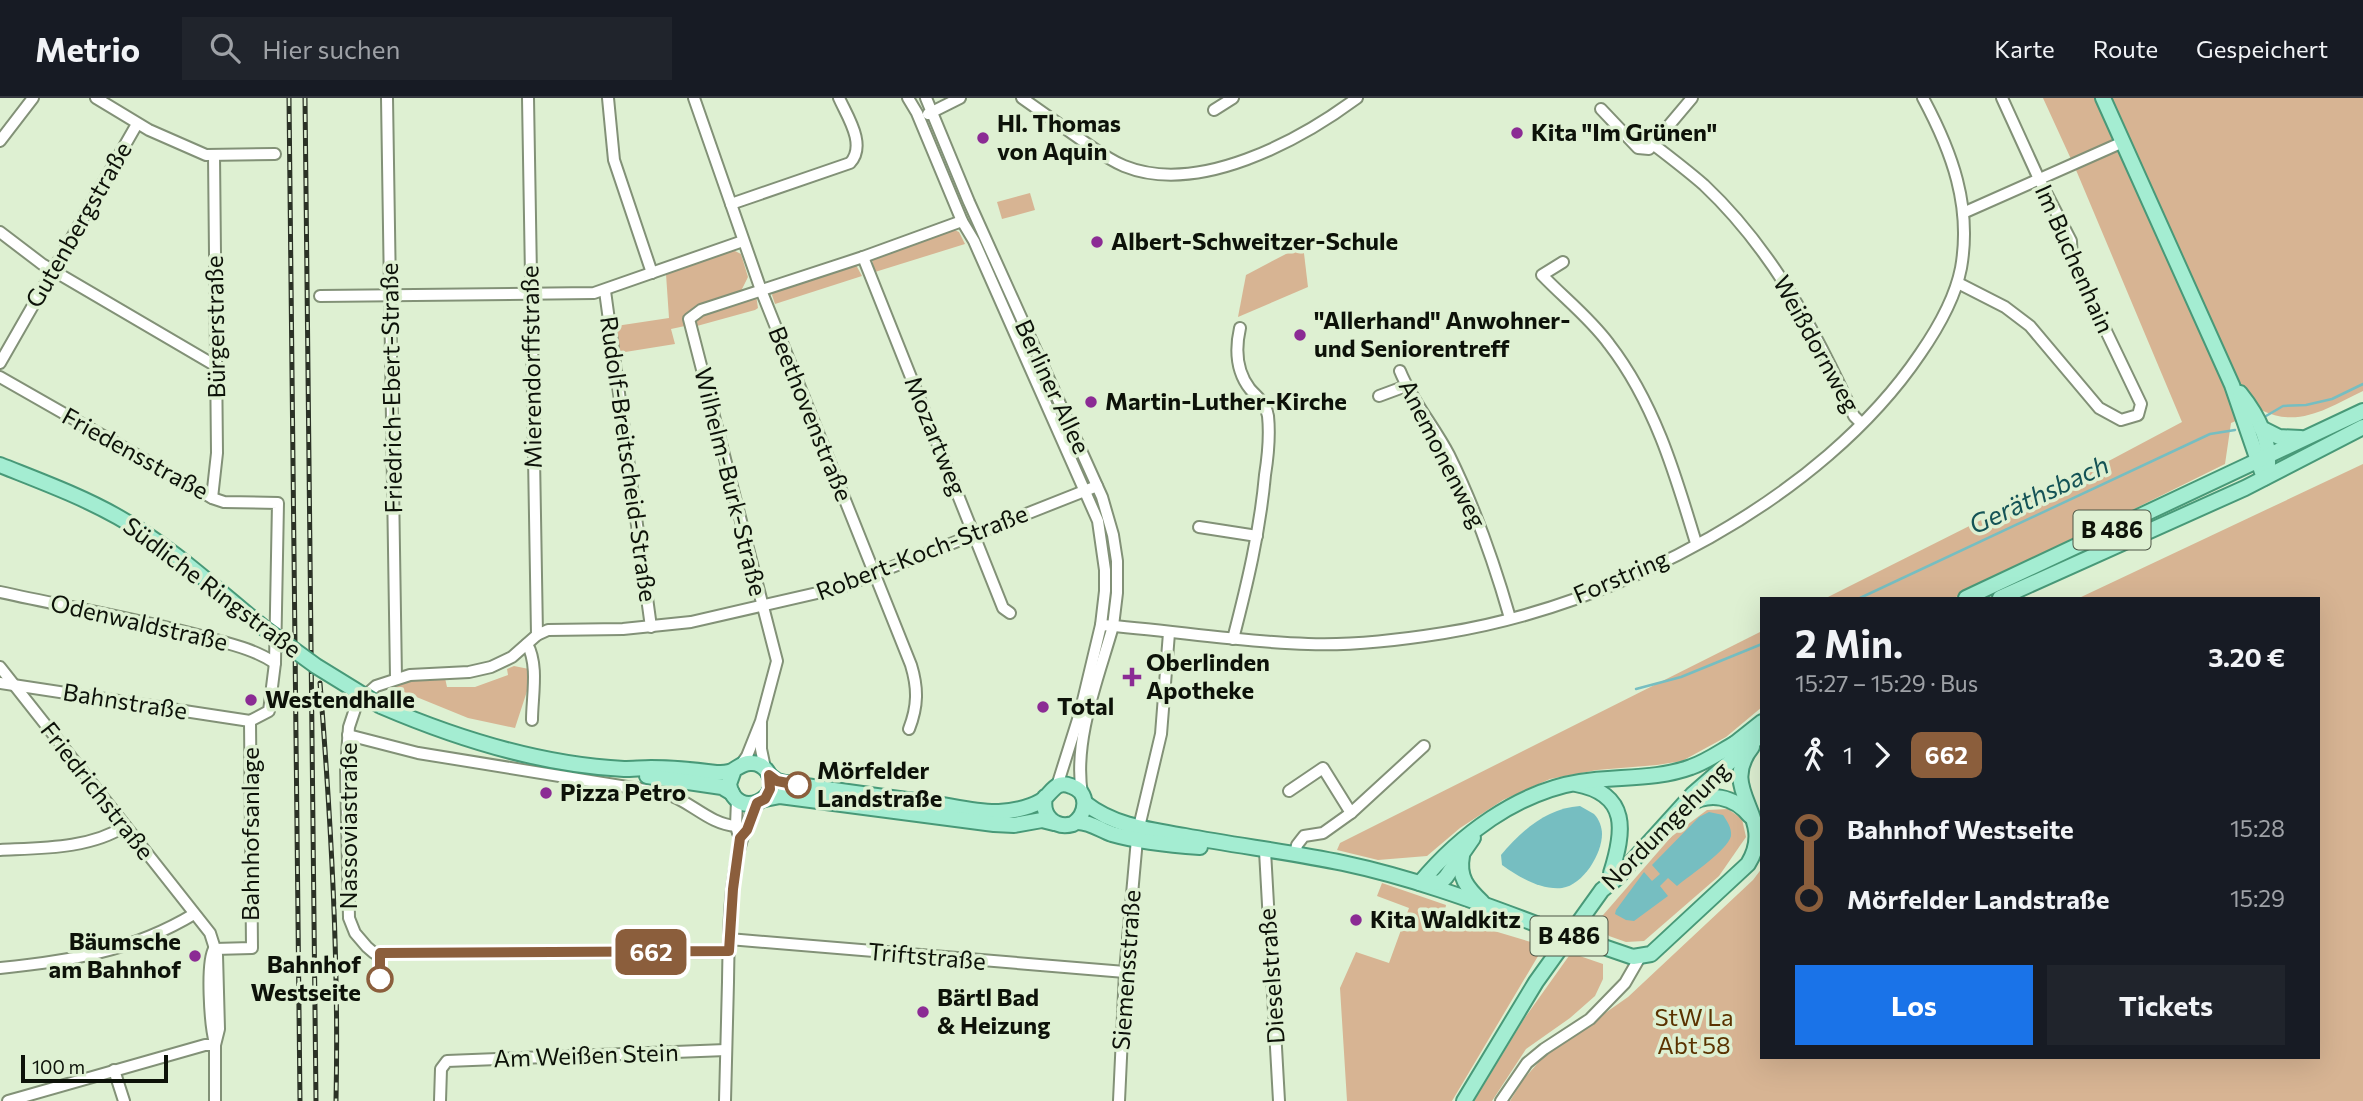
<!DOCTYPE html>
<html lang="de">
<head>
<meta charset="utf-8">
<style>
	:root { --surface:#171b24; --page:#20242c; --text:#f1f3f6; --muted:#9ea1a6; --line:#363941; --accent:#1a73e8 }
	body { margin:0; font-family:Commissioner,sans-serif; background:var(--page); color:var(--text); height:100vh; display:flex; flex-direction:column; font-size:26px; white-space:nowrap }
	* { box-sizing:border-box; margin:0 }
	p { font-size:23px; color:var(--muted) }
	.icon { flex:none; width:38px; height:38px; fill:none; stroke:currentColor; stroke-width:2; stroke-linecap:round; stroke-linejoin:round }
	.map { position:relative; flex:1; overflow:hidden }
	.side { position:absolute; left:1760px; top:499px; width:560px; height:462px; display:flex; flex-direction:column; background:var(--surface); border-radius:0px; box-shadow:0 7px 28px #0002 }
	.side>* { flex:none }
	.badge { padding:0 14px; border-radius:10px; font-size:24px; line-height:46px }
	.scale { position:absolute; left:21px; bottom:18px; width:147px; box-sizing:border-box; padding-left:7px; border:4px solid #0d1209; border-top:0; font-size:19px; line-height:24px; white-space:nowrap; color:#0d1209; -webkit-text-stroke:5px #def0d2; paint-order:stroke }
	.map>.badge { position:absolute; translate:-50% -50%; box-shadow:0 0 0 4px #fff }
	.legs { display:flex; align-items:center; gap:10px; height:77px; padding:0 35px; font-size:23px }
	.legs p { margin-inline-start:auto }
	.overview { display:flex; align-items:center; justify-content:space-between; height:119px; padding:0 35px }
	h1 { font-size:38px; font-weight:700; line-height:52px }
	.action { display:flex; gap:14px; margin-top:auto; padding:14px 35px }
	.action a { flex:1; height:80px; border-radius:0px; background:var(--accent); color:#fff; font-size:28px; font-weight:700; line-height:80px; text-align:center }
	.action a+a { background:var(--page); color:var(--text) }
	ul { padding:0 35px; list-style:none }
	li { display:flex; align-items:center; gap:24px; height:70px; font-size:26px }
	li i { display:grid; place-items:center; width:10px; height:100%; margin:0 9px; background:currentColor }
	li i::after { content:''; width:18px; height:18px; margin:-9px; border:5px solid; border-radius:50%; background:var(--surface) }
	li p { margin-inline-start:auto }
	li:first-child i { background:linear-gradient(#0000 50%,currentColor 0) }
	li:last-child i { background:linear-gradient(currentColor 50%,#0000 0) }
	header { display:flex; align-items:center; gap:42px; box-sizing:border-box; height:98px; padding:0 35px; background:var(--surface); border-bottom:2px solid var(--line) }
	header strong { font-size:33px }
	nav { display:flex; gap:38px; margin-inline-start:auto; font-size:24px }
	.search { width:490px; height:63px; background:var(--page); display:flex; align-items:center; gap:18px; box-sizing:border-box; padding:0 24px; border-radius:0px; color:var(--muted); font-size:26px }
	.map>svg:first-child { display:block }
</style>
</head>
<body>
<header>
<strong>Metrio</strong>
<div class="search"><svg class="icon" aria-label="search" viewBox="0 0 24 24"><circle cx="10" cy="10" r="6"/><path d="M15 15l6 6"/></svg>Hier suchen</div>
<nav><a>Karte</a><a>Route</a><a>Gespeichert</a></nav>
</header>
<div class="map">
<svg width="2363" height="1003" viewBox="0 0 2363 1003">
	<rect width="100%" height="100%" fill="#def0d2"/>
	<g fill="#d7b493">
		<path d="M2043 0H2363V293C2329 309 2299 331 2261 312L2231 325 2225 366 1954 500H1826L2037 394 2041 399 2182 324 2076 72Z"/>
		<path d="M1030 95 1035 112 1002 121 997 104Z"/>
		<path d="M952 131 959 134 965 146 875 174 872 162 876 158Z"/>
		<path d="M1303 147 1308 189 1238 219 1246 177Z"/>
		<path d="M733 152 741 156 748 179 741 193 743 201 756 197 758 210 755 212 686 231 685 228 671 231 675 246 619 255 616 228 669 220 666 176Z"/>
		<path d="M851 166 856 167 862 178 775 206 772 197 774 193Z"/>
		<path d="M2363 366V1003H1510L1523 982 1544 958 1628 899 1753 782 1762 770V959H2319V500H2079Z"/>
		<path d="M1762 533V609L1726 639 1682 663 1657 667 1597 672 1550 681 1503 702 1460 730 1427 758 1378 762 1337 752 1340 745Z"/>
		<path d="M514 568 529 571V587L515 630 468 620 392 589 419 581 445 580 447 589H475L508 577 507 571Z"/>
		<path d="M1728 711 1742 721 1746 739 1719 778 1644 843 1626 844 1609 838 1597 824 1671 739 1707 712Z"/>
		<path d="M1382 785 1446 807 1444 818 1544 848 1452 1003H1347L1340 890 1356 854 1389 865 1409 810 1377 798Z"/>
		<path d="M1571 855 1603 866V881L1595 898 1570 920 1526 951 1492 1003H1474L1524 921Z"/>
	</g>
	<g fill="#76bec1">
		<path d="M1580 708 1594 716C1599 721 1602 729 1602 736 1602 756 1583 787 1562 790 1540 792 1519 779 1502 767L1501 757C1521 733 1547 710 1580 708Z"/>
		<path d="M1709 714 1723 717C1727 723 1732 730 1731 738 1727 753 1690 777 1677 788L1668 780 1660 788 1668 798 1634 823 1626 822 1615 816 1616 812 1644 774 1652 783 1660 776 1652 767 1699 719Z"/>
	</g>
	<g fill="none" stroke-linecap="round" stroke-linejoin="round">
		<g stroke="#76bec1" stroke-width="2.5">
			<path d="M2266 318 2283 308 2306 307 2332 301 2363 286"/>
			<path d="M1860 500 2210 336 2235 332"/>
			<path d="M1636 591 1681 579 1762 546"/>
		</g>
		<defs>
			<g id="minor">
				<path d="M96 0 149 32 206 57 275 56"/>
				<path d="M387 0 396 580"/>
				<path d="M528 0 537 537"/>
				<path d="M608 0 614 62 652 175"/>
				<path d="M694 0 761 192 911 567C918 590 918 608 909 631"/>
				<path d="M908 0 917 15 962 123 974 143 1098 423 1105 472V493L1101 527 1080 615 1057 688"/>
				<path d="M926 0 969 104 1102 399 1113 437 1117 463V495L1113 528C1098 581 1073 642 1082 696"/>
				<path d="M1022 0C1042 14 1063 29 1083 43 1096 52 1109 62 1124 68 1198 98 1299 43 1357 0"/>
				<path d="M1601 11 1638 50 1649 51 1692 0"/>
				<path d="M1214 12 1233 0"/>
				<path d="M928 16 960 0"/>
				<path d="M0 43 33 0"/>
				<path d="M1654 47C1671 60 1688 73 1704 87 1772 151 1817 235 1854 318L1861 325"/>
				<path d="M731 106 850 65C867 47 847 18 839 0"/>
				<path d="M1963 115 2123 44"/>
				<path d="M0 134 42 166 216 268"/>
				<path d="M863 159 1003 510 1010 515"/>
				<path d="M1563 164 1542 177C1564 200 1590 220 1609 246 1654 304 1675 375 1696 445"/>
				<path d="M1958 185 2005 209 2030 228 2099 310 2121 322 2138 317 2141 306 2072 162 2071 143 2039 81 2002 0"/>
				<path d="M605 193 651 529"/>
				<path d="M320 198 594 195 743 143"/>
				<path d="M0 265 137 26"/>
				<path d="M1400 273C1412 303 1434 328 1449 357 1475 410 1494 464 1510 520"/>
				<path d="M0 279 212 400 224 404 278 405 275 565 269 613 250 623"/>
				<path d="M1379 298 1406 288"/>
				<path d="M212 400 217 355 214 57"/>
				<path d="M1199 429 1257 438"/>
				<path d="M0 494C68 509 138 521 205 539 230 546 254 551 275 565"/>
				<path d="M1101 527C1170 532 1238 544 1308 546 1353 548 1400 542 1444 535 1616 508 1822 401 1920 256 1938 230 1955 201 1961 170 1972 108 1952 54 1923 0"/>
				<path d="M1233 541C1247 487 1260 433 1265 377 1268 358 1270 337 1268 318 1266 305 1258 300 1250 291 1236 273 1235 252 1240 230"/>
				<path d="M527 546C539 567 532 599 532 622"/>
				<path d="M0 569 210 835 217 857 219 931 215 947V1003"/>
				<path d="M0 585 250 623"/>
				<path d="M761 625V651L765 670"/>
				<path d="M348 637 418 655 664 695C690 702 708 726 736 728"/>
				<path d="M740 668 747 658 761 623 777 563 689 221 701 212 863 159 962 123"/>
				<path d="M1289 693 1323 670 1351 715"/>
				<path d="M737 702 736 728 738 735"/>
				<path d="M1139 729 1161 636 1169 535"/>
				<path d="M0 752C40 750 90 751 125 728"/>
				<path d="M1265 753 1279 1003"/>
				<path d="M1295 757 1297 747 1304 738 1323 735 1351 715 1424 648"/>
				<path d="M729 841 1125 874"/>
				<path d="M214 851 252 850 250 623"/>
				<path d="M214 851C206 865 210 927 215 945"/>
				<path d="M729 854 421 855H374L367 849 355 835 349 820 346 670 349 629 357 605 376 588 410 577 469 574 491 569 512 559 537 537 548 532 623 531 691 524 839 490 1097 388"/>
				<path d="M0 870C70 863 133 853 194 816"/>
				<path d="M114 972 124 1003"/>
				<path d="M8 1003 205 947H215"/>
				<path d="M440 1003 441 971 447 963 726 952"/>
				<path d="M725 1003C726 963 727 924 728 884 729 825 728 758 757 705"/>
				<path d="M1119 1003 1125 874 1137 741"/>
				<path d="M1501 1003 1527 965 1544 951 1590 921 1625 885 1640 859"/>
			</g>
			<g id="major">
				<path d="M2103 0 2232 287 2264 380"/>
				<path d="M2240 295C2256 315 2270 340 2268 366"/>
				<path d="M2261 330 2279 339 2301 340"/>
				<path d="M0 367C40 383 81 398 118 419 172 449 217 492 264 530"/>
				<path d="M1966 500 2363 313"/>
				<path d="M2000 500 2245 390 2363 329"/>
				<path d="M381 608C458 641 540 667 624 671 633 671 642 670 651 670 673 670 694 672 716 675 721 675 727 675 732 673 739 669 744 664 752 665 758 665 763 668 767 673 787 699 736 725 729 686L734 672"/>
				<path d="M1728 651 1762 624"/>
				<path d="M769 677 777 683 785 685C833 692 882 699 930 705 952 708 977 715 999 714 1013 713 1029 710 1041 703 1052 696 1055 681 1071 688 1090 694 1087 716 1073 726 1055 731 1041 718 1045 699"/>
				<path d="M647 678 722 689 732 695"/>
				<path d="M1576 686C1630 696 1624 734 1611 775"/>
				<path d="M765 701 780 698 994 726 1014 727 1042 722 1054 725"/>
				<path d="M1085 705C1114 728 1150 732 1185 738 1238 748 1291 754 1343 765 1409 779 1473 802 1536 826"/>
				<path d="M1688 707C1709 693 1734 698 1750 718"/>
				<path d="M1076 724C1089 723 1100 732 1112 736 1140 744 1171 747 1200 749"/>
				<path d="M1462 758C1458 779 1467 790 1482 804"/>
				<path d="M1420 785C1459 738 1517 694 1580 684 1616 678 1656 682 1691 669 1706 664 1720 654 1734 646"/>
				<path d="M1425 786 1441 784 1446 779 1473 740"/>
				<path d="M1598 847 1633 859 1651 856 1748 766C1778 718 1716 694 1752 649"/>
				<path d="M1464 1003 1536 884 1602 792 1617 780 1693 696 1762 636"/>
			</g>
		</defs>
		<use href="#minor" stroke="#829177" stroke-width="14"/>
		<use href="#major" stroke="#489978" stroke-width="18"/>
		<use href="#minor" stroke="#fff" stroke-width="10"/>
		<use href="#major" stroke="#a4edd2" stroke-width="14"/>
		<defs>
			<g id="rail">
				<path d="M289 0 300 1003"/>
				<path d="M305 0 316 1003"/>
				<path d="M320 585C331 724 339 863 336 1003"/>
			</g>
		</defs>
		<use href="#rail" stroke="#2b3226" stroke-width="5"/>
		<use href="#rail" stroke="#def0d2" stroke-width="2.5" stroke-dasharray="8" stroke-linecap="butt"/>
		<defs>
			<g id="major-bridge">
				<path d="M264 530 316 568 381 608"/>
				<path d="M1536 826 1598 847"/>
			</g>
		</defs>
		<use href="#major-bridge" stroke="#489978" stroke-width="18" stroke-linecap="butt"/>
		<use href="#major-bridge" stroke="#a4edd2" stroke-width="14"/>
	</g>
	<g fill="none" stroke-linecap="round" stroke-linejoin="round">
		<defs>
			<path id="line-1" d="M380 881V855L729 853 733 791 740 740 747 732 757 705 765 701 770 691 769 677 777 683 798 687"/>
		</defs>
		<use href="#line-1" stroke="#fff" stroke-width="16"/>
		<use href="#line-1" stroke="#8b5e3c" stroke-width="10"/>
	</g>
	<g fill="#8b2b94" stroke="#def0d2" stroke-width="2.5">
		<circle cx="1517" cy="35" r="7"/>
		<circle cx="983" cy="40" r="7"/>
		<circle cx="1097" cy="144" r="7"/>
		<circle cx="1300" cy="237" r="7"/>
		<circle cx="1091" cy="304" r="7"/>
		<path d="M1128.5 568.5h7v7h7v7h-7v7h-7v-7h-7v-7h7z"/>
		<circle cx="251" cy="602" r="7"/>
		<circle cx="1043" cy="609" r="7"/>
		<circle cx="546" cy="695" r="7"/>
		<circle cx="1356" cy="822" r="7"/>
		<circle cx="195" cy="858" r="7"/>
		<circle cx="923" cy="914" r="7"/>
	</g>
	<g fill="#fff" stroke="#8b5e3c" stroke-width="3.5">
		<circle cx="798" cy="687" r="12"/>
		<circle cx="380" cy="881" r="12"/>
	</g>
	<g text-anchor="middle" stroke-width="7" stroke-linejoin="round" paint-order="stroke">
		<g fill="#def0d2" stroke="#4c5545" stroke-width="2">
			<rect x="2073.5" y="412.5" width="77" height="39" rx="5"/>
			<rect x="1530.5" y="818.5" width="77" height="39" rx="5"/>
		</g>
		<g font-size="23" font-weight="bold" fill="#0d1209">
			<text x="2112" y="440">B 486</text>
			<text x="1569" y="846">B 486</text>
		</g>
		<g font-size="24" font-weight="bold" fill="#0d1209" stroke="#def0d2" text-anchor="start">
			<text x="997" y="34">Hl. Thomas<tspan x="997" dy="28">von Aquin</tspan></text>
			<text x="1531" y="43">Kita "Im Grünen"</text>
			<text x="1111" y="152">Albert-Schweitzer-Schule</text>
			<text x="1314" y="231">"Allerhand" Anwohner-<tspan x="1314" dy="28">und Seniorentreff</tspan></text>
			<text x="1105" y="312">Martin-Luther-Kirche</text>
			<text x="1146" y="573">Oberlinden<tspan x="1146" dy="28">Apotheke</tspan></text>
			<text x="265" y="610">Westendhalle</text>
			<text x="1057" y="617">Total</text>
			<text x="560" y="703">Pizza Petro</text>
			<text x="1370" y="830">Kita Waldkitz</text>
			<text x="181" y="852" text-anchor="end">Bäumsche<tspan x="181" dy="28">am Bahnhof</tspan></text>
			<text x="937" y="908">Bärtl Bad<tspan x="937" dy="28">&amp; Heizung</tspan></text>
		</g>
		<g font-size="24" fill="#0d1209" stroke="#def0d2">
			<text transform="translate(79 127) rotate(-60)" y="8">Gutenbergstraße</text>
			<text transform="translate(2074 161) rotate(66)" y="8">Im Buchenhain</text>
			<text transform="translate(216 229) rotate(-91)" y="8">Bürgerstraße</text>
			<text transform="translate(1816 246) rotate(61)" y="8">Weißdornweg</text>
			<text transform="translate(532 269) rotate(-91)" y="8">Mierendorffstraße</text>
			<text transform="translate(1052 289) rotate(65)" y="8">Berliner Allee</text>
			<text transform="translate(392 290) rotate(-91)" y="8">Friedrich-Ebert-Straße</text>
			<text transform="translate(810 316) rotate(68)" y="8">Beethovenstraße</text>
			<text transform="translate(935 338) rotate(68)" y="8">Mozartweg</text>
			<text transform="translate(135 356) rotate(29)" y="8">Friedensstraße</text>
			<text transform="translate(1442 356) rotate(63)" y="8">Anemonenweg</text>
			<text transform="translate(628 361) rotate(82)" y="8">Rudolf-Breitscheid-Straße</text>
			<text transform="translate(730 384) rotate(76)" y="8">Wilhelm-Burk-Straße</text>
			<text transform="translate(922 455) rotate(-21)" y="8">Robert-Koch-Straße</text>
			<text transform="translate(1621 479) rotate(-23)" y="8">Forstring</text>
			<text transform="translate(212 490) rotate(37)" y="8">Südliche Ringstraße</text>
			<text transform="translate(139 525) rotate(13)" y="8">Odenwaldstraße</text>
			<text transform="translate(125 604) rotate(9)" y="8">Bahnstraße</text>
			<text transform="translate(97 693) rotate(52)" y="8">Friedrichstraße</text>
			<text transform="translate(349 728) rotate(-90)" y="8">Nassoviastraße</text>
			<text transform="translate(1666 728) rotate(-45)" y="8">Nordumgehung</text>
			<text transform="translate(251 736) rotate(-90)" y="8">Bahnhofsanlage</text>
			<text transform="translate(927 859) rotate(5)" y="8">Triftstraße</text>
			<text transform="translate(1127 872) rotate(-86)" y="8">Siemensstraße</text>
			<text transform="translate(1272 878) rotate(-94)" y="8">Dieselstraße</text>
			<text transform="translate(586 958) rotate(-2)" y="8">Am Weißen Stein</text>
		</g>
		<g font-size="24" font-weight="bold" fill="#0d1209" stroke="#def0d2" text-anchor="start">
			<text x="817" y="681">Mörfelder<tspan x="817" dy="28">Landstraße</tspan></text>
			<text x="361" y="875" text-anchor="end">Bahnhof<tspan x="361" dy="28">Westseite</tspan></text>
		</g>
		<g font-size="24" fill="#5a3200" stroke="#def0d2">
			<text x="1694" y="928">StW La<tspan x="1694" dy="28">Abt 58</tspan></text>
		</g>
		<g font-size="26" font-style="italic" fill="#145356" stroke="#def0d2">
			<text transform="translate(2039 397) rotate(-25)" y="9">Geräthsbach</text>
		</g>
	</g>
</svg>
<div class="scale">100 m</div>
<b class="badge" style="left:651px;top:854px;background:#8b5e3c;color:#fff">662</b>
<section class="side">
<div class="overview"><div><h1>2 Min.</h1><p>15:27 – 15:29 · Bus</p></div><b>3.20 €</b></div>
<div class="legs"><svg class="icon" aria-label="walk" viewBox="0 0 24 24"><circle cx="13" cy="4" r="2"/><path d="M13 8l-2 6 4 7M11 14l-3 7M7 12l3-4h3l4 4"/></svg>1<svg class="icon" aria-label="forward" viewBox="0 0 24 24"><path d="M9 5l7 7-7 7"/></svg><b class="badge" style="background:#8b5e3c;color:#fff">662</b></div>
<ul>
<li><i style="color:#8b5e3c"></i><b>Bahnhof Westseite</b><p>15:28</p></li>
<li><i style="color:#8b5e3c"></i><b>Mörfelder Landstraße</b><p>15:29</p></li>
</ul>
<div class="action"><a>Los</a><a>Tickets</a></div>
</section>
</div>
</body>
</html>
